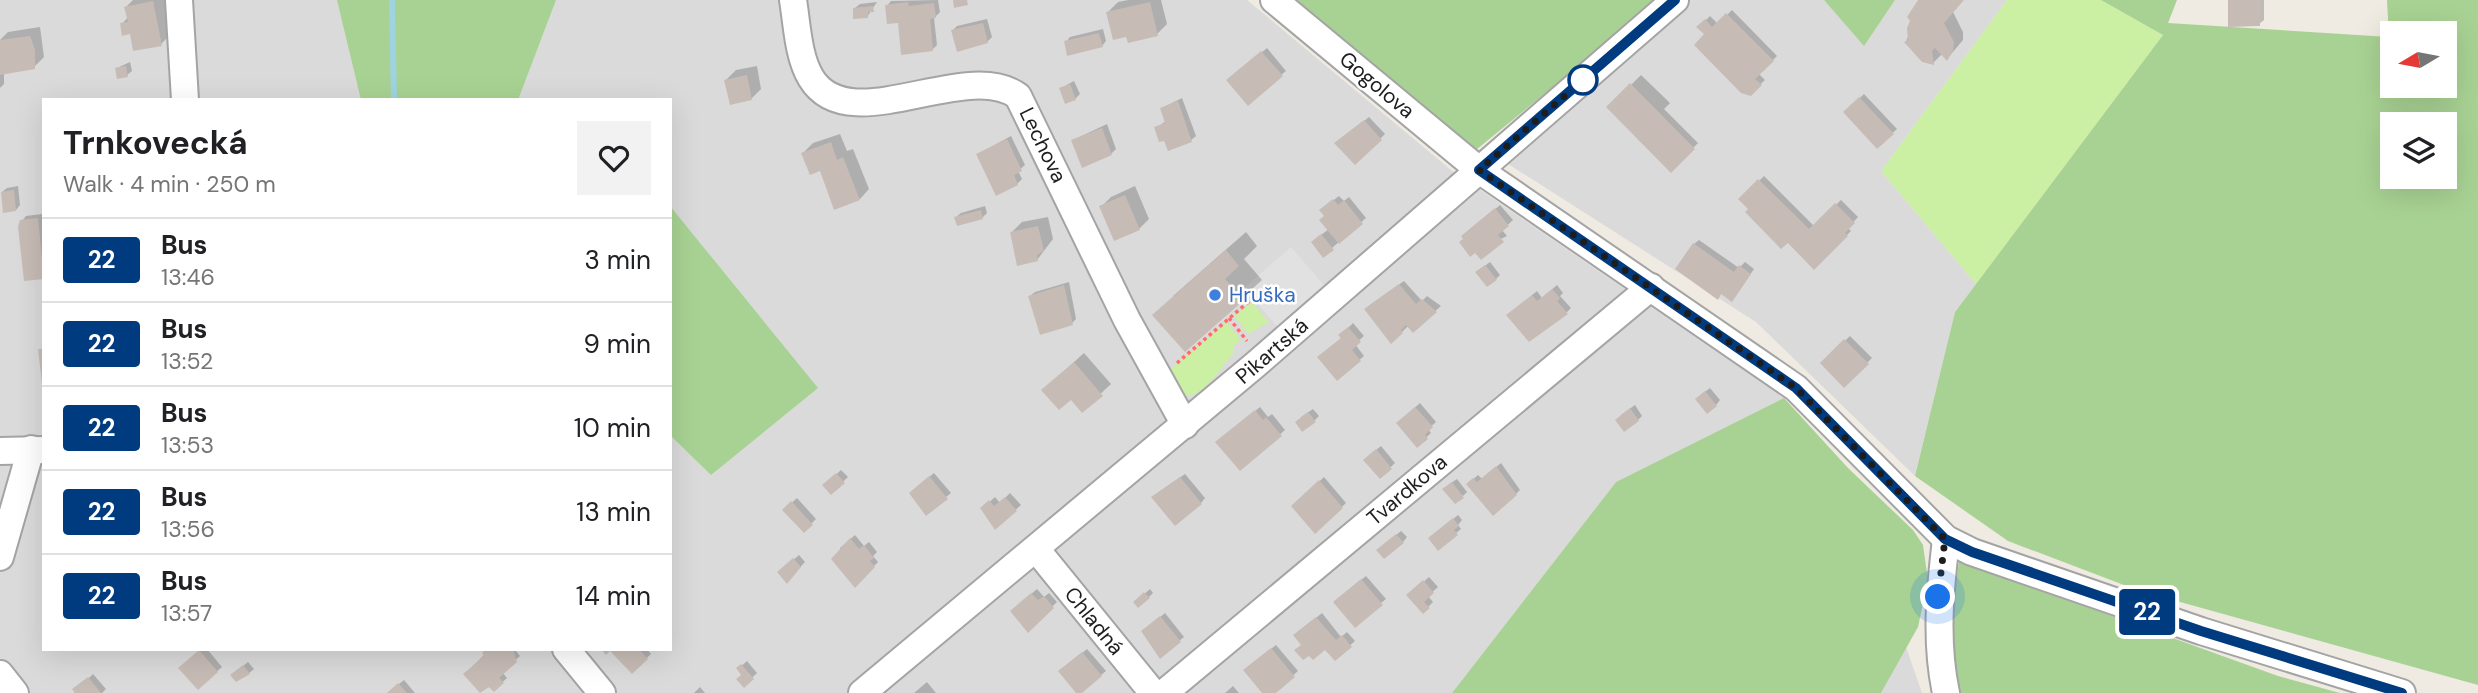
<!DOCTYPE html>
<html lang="en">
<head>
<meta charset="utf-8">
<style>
	:root { --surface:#fff; --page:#f2f2f2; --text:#202124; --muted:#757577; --line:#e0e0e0 }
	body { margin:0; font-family:"DM Sans",sans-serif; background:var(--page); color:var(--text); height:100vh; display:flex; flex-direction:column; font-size:26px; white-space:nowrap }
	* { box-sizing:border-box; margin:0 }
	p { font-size:23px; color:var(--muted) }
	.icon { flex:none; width:38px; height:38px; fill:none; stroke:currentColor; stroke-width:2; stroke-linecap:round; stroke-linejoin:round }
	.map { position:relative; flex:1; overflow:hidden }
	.panel { position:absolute; left:42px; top:98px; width:630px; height:553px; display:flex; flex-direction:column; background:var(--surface); border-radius:0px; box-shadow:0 7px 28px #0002 }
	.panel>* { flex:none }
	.badge { padding:0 14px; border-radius:5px; font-size:24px; line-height:46px }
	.needle { width:46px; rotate:260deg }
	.buttons { position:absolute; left:2380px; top:21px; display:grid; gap:14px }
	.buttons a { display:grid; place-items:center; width:77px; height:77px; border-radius:0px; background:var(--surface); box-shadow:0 7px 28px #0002; font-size:35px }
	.you { position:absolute; width:35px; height:35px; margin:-18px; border:5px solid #fff; border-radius:50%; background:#1a73e8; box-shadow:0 0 0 10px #1a73e833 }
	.map>.badge { position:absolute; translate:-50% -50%; box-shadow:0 0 0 4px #fff }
	.round { display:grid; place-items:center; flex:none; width:74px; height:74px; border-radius:0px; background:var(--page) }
	.summary { display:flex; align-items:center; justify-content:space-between; height:119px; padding:0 21px }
	h1 { font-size:33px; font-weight:700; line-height:52px }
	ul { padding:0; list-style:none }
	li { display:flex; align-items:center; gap:21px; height:84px; padding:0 21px; border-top:2px solid var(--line) }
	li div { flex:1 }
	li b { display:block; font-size:26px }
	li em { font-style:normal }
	li .badge { min-width:77px; font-weight:700; text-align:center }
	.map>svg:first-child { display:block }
</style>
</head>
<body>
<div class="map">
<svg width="2478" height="693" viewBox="0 0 2478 693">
	<rect width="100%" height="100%" fill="#efeae2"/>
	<g fill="#dbdada" fill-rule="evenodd">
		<path d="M0 0H1247L1451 170 1784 398 1616 482 1452 693H0ZM44 100H670V649H44Z"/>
		<path d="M1690 0H1824L1864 45 1895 0H2007L1881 171 1976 284 1955 312 1915 476 1756 322 1505 162Z"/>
		<path d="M1906 647 1922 693H1881Z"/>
	</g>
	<g fill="#cbefa3">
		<path d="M2007 0H2101L2163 35 1976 284 1881 171Z"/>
		<path d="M1252 302 1269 322 1248 334 1234 316Z"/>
		<path d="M1227 322 1241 340 1233 347V354C1217 371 1208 395 1182 397L1166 373Z"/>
	</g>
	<g fill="#a8d293" fill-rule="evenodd">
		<path d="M337 0H556L518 100H361Z"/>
		<path d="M1287 0H1659L1471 154Z"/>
		<path d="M1824 0H1895L1864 46Z"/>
		<path d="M2101 0H2177L2168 23 2389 37 2387 0H2478V685L2137 590 2008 541 1915 476 1955 312 2163 35ZM2392 33H2445V86H2392ZM2392 124H2445V177H2392Z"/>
		<path d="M670 206 818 388 711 475 670 435Z"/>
		<path d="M1784 398 1848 468 1913 530 1923 545 1928 580 1918 627 1881 693H1452L1616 482Z"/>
		<path d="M1959 561 2278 676 2340 693H1955L1951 614Z"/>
	</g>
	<path fill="#e1e1e1" d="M1291 247 1334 297 1287 338 1244 288Z"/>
	<g fill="#0003">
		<path d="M133 0H164L171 34 161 44 131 32 122 24 128 17 126 7Z"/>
		<path d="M938 0 940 12 934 18 937 45 933 49 900 21 887 6 891 1Z"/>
		<path d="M1128 0H1161L1167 24 1157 34 1108 12 1118 2Z"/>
		<path d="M1921 0H1963L1953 12 1963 32V40L1947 59 1942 54 1933 63 1922 61 1906 42Z"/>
		<path d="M2230 0H2264V20L2259 24Z"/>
		<path d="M877 2 867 17 855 8 860 4Z"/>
		<path d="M1732 10 1777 56 1759 74 1765 80 1750 94 1707 34 1703 23 1710 16 1718 24Z"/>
		<path d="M987 19 992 37 987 42 953 30 957 26Z"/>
		<path d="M40 27 44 57 34 67 4 72V84L0 88V40L8 32Z"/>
		<path d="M1103 29 1106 41 1102 46 1066 42 1070 37Z"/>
		<path d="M1267 48 1286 71 1281 75 1233 76Z"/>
		<path d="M130 62 132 71 127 75 117 68Z"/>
		<path d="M757 66 761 89 751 99 726 80 736 70Z"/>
		<path d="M1641 75 1670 103 1664 109 1698 143 1671 170 1609 107Z"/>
		<path d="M1074 81 1080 94 1075 99 1061 88Z"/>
		<path d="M1864 94 1897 129 1877 147 1845 112Z"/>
		<path d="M1182 98 1196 136 1191 140 1165 138 1156 128 1166 121 1162 108Z"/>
		<path d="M1369 117 1385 134 1355 163 1336 144Z"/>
		<path d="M1107 124 1116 149 1111 154 1073 140Z"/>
		<path d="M840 134 847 151 853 149 869 189 860 199 835 208 821 169 803 153 813 143Z"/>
		<path d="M1011 136 1025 165 1018 171 1022 179 1017 184 978 154Z"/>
		<path d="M1764 176 1814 226 1841 200 1858 217 1848 228 1851 231 1814 267 1741 199Z"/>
		<path d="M18 186 20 205 16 210 2 192 7 188Z"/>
		<path d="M1135 186 1149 219 1139 229 1101 207 1111 197Z"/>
		<path d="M1339 196 1344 201 1349 197 1366 218 1332 248 1317 238 1329 229 1326 206Z"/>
		<path d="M1500 205 1513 220 1502 230 1507 236 1475 251 1468 232Z"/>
		<path d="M985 206 987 213 982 218 956 217 961 213Z"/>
		<path d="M42 214 44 229V277L22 221 26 216Z"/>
		<path d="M1048 217 1053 239 1037 260 1012 232 1022 222Z"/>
		<path d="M1246 232 1257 246 1244 259 1262 280 1185 350 1173 296Z"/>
		<path d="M1699 240 1739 268 1745 262 1754 269 1736 295 1722 293 1718 297 1694 244Z"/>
		<path d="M1490 262 1500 275 1496 279 1482 268Z"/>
		<path d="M1404 281 1422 301 1427 296 1441 306 1413 330 1409 325 1402 332 1370 305Z"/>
		<path d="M1069 282 1076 319 1072 323 1030 296 1035 292Z"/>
		<path d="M1557 285 1563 293 1560 296 1571 308 1567 312 1513 311 1537 291 1542 298Z"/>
		<path d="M1353 323 1364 336 1355 344 1364 356 1337 379 1341 335Z"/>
		<path d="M1850 336 1872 358 1844 386 1822 363Z"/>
		<path d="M1084 353 1111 384 1082 411 1054 380Z"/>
		<path d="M1710 388 1720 400 1716 405 1702 394Z"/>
		<path d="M1420 403 1436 422 1428 429 1431 433 1417 446 1402 419Z"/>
		<path d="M1635 405 1642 416 1638 420 1621 415Z"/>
		<path d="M1260 407 1268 417 1272 414 1285 430 1240 469 1222 438Z"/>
		<path d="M1313 409 1319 416 1314 421 1301 417Z"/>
		<path d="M1381 446 1395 463 1380 477 1370 455Z"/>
		<path d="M1501 463 1520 490 1516 494 1468 484 1478 475 1482 479Z"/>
		<path d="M841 470 848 477 831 493 825 485Z"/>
		<path d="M934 473 951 493 946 497 916 488Z"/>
		<path d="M1185 474 1205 498 1201 503 1158 493Z"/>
		<path d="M1324 477 1346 503 1315 532 1294 506Z"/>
		<path d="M1457 479 1467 492 1463 496 1448 485Z"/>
		<path d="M1010 493 1021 505 995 528 982 509 995 497 1000 503Z"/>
		<path d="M797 498 816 519 804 531 784 510Z"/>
		<path d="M1458 515 1462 520 1458 525 1461 529 1438 548 1435 534Z"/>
		<path d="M1401 531 1407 537 1403 542 1383 546Z"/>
		<path d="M855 535 864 546 869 542 877 552 873 556 878 562 856 585 840 548Z"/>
		<path d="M799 555 805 562 791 577 784 568Z"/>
		<path d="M1366 576 1386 599 1381 603 1340 597Z"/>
		<path d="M1429 577 1438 587 1428 596 1433 602 1423 612 1409 595Z"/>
		<path d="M1037 589 1044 597 1049 593 1057 602 1028 630 1016 607Z"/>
		<path d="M1150 589 1153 593 1149 597 1140 598Z"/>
		<path d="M1165 613 1184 637 1179 641 1148 627Z"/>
		<path d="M1322 613 1341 637 1347 632 1355 641 1335 659 1326 648 1302 645 1300 631Z"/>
		<path d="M1276 645 1298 671 1273 693H1264L1250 666Z"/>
		<path d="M202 649H207L222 667 198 688 185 664Z"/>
		<path d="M490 649H518L516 651 520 656 502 672 507 678 494 690 465 674Z"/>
		<path d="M611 649H647L651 654 633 671Z"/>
		<path d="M1087 649 1106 671 1079 693 1065 667Z"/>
		<path d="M747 661 757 673 744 685 743 675 738 669Z"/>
		<path d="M248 662 254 669 243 678 237 671Z"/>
		<path d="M93 674 106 689 102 693H74Z"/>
		<path d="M404 680 415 693H388Z"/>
		<path d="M927 682 936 693H914Z"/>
		<path d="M1233 686 1239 693H1225Z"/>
		<path d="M700 687 705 693H694Z"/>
	</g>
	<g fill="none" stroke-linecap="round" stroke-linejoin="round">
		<path stroke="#9ed4e1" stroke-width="6" d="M392 0 394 100"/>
	</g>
	<g fill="#c7bcb5">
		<path d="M953 0H967L968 5 954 8Z"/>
		<path d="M1918 0H1964L1944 23 1954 42 1953 51 1947 61 1935 48 1932 51 1934 65 1922 62 1904 42 1908 40 1907 28 1910 21 1907 17Z"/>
		<path d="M2228 0H2260V26L2228 27Z"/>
		<path d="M153 1 162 46 133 51 130 34 122 36 120 23 128 22 124 7Z"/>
		<path d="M908 2 909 6 934 3 936 18 930 19 933 51 901 55 898 23 887 24 885 5Z"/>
		<path d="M1150 2 1158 36 1128 43 1126 37 1113 40 1106 12Z"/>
		<path d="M873 6 874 12H868V18L853 19V8Z"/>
		<path d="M1726 13 1774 61 1755 79 1762 85 1751 96 1741 93 1694 45 1704 34 1696 27 1705 19 1712 27Z"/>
		<path d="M983 23 988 43 957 52 951 30Z"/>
		<path d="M1099 33 1103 47 1067 56 1064 41Z"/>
		<path d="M30 36 35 50V69L0 75V40Z"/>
		<path d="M1261 51 1283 76 1248 106 1226 80Z"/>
		<path d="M126 66 128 77 117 79 115 68Z"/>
		<path d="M747 75 752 100 730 105 724 80Z"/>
		<path d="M1630 83 1695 149 1671 173 1606 107Z"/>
		<path d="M1070 84 1076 100 1065 104 1059 88Z"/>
		<path d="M1859 97 1894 134 1877 149 1843 112Z"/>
		<path d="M1178 101 1192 142 1168 151 1164 141 1159 142 1154 127 1165 123 1160 108Z"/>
		<path d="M1364 120 1382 140 1355 165 1334 143Z"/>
		<path d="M1102 128 1112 155 1082 168 1071 140Z"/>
		<path d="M1007 139 1022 171 1014 175 1018 185 996 196 976 154Z"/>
		<path d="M831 142 837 160 843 157 860 200 834 210 820 171 810 175 801 153Z"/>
		<path d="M1758 179 1809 229 1835 203 1855 223 1845 233 1848 236 1814 270 1788 243 1781 249 1745 212 1748 209 1738 199Z"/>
		<path d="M14 190 16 211 3 213 1 192Z"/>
		<path d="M1125 195 1140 230 1114 241 1099 206Z"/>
		<path d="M1333 199 1338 205 1344 200 1363 224 1339 244 1319 220 1324 216 1319 210Z"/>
		<path d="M1495 208 1509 226 1498 235 1504 242 1481 260 1475 253 1470 257 1459 242 1463 239 1461 236Z"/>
		<path d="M981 210 983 219 957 226 954 217Z"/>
		<path d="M38 218 44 279 24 281 18 227 20 220Z"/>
		<path d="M1038 226 1044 251 1037 255 1038 261 1017 266 1010 232Z"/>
		<path d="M1321 234 1334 250 1323 258 1311 242Z"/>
		<path d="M1693 243 1734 272 1739 265 1751 274 1732 302 1721 294 1718 300 1675 269Z"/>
		<path d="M1226 250 1239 266 1225 279 1244 300 1185 352 1152 315Z"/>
		<path d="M1485 265 1497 280 1487 287 1475 272Z"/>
		<path d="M1399 284 1416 304 1422 299 1437 312 1413 333 1406 325 1401 330 1403 333 1391 344 1364 309Z"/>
		<path d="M1064 285 1073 325 1040 335 1028 296Z"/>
		<path d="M1552 289 1560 298 1557 301 1568 314 1529 342 1506 315 1532 295 1537 301Z"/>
		<path d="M1348 327 1361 342 1352 350 1361 361 1337 381 1317 357 1341 338 1338 335Z"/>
		<path d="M1844 339 1869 364 1844 388 1820 363Z"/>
		<path d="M38 349H44V384H42Z"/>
		<path d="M1074 362 1103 396 1082 413 1071 400 1059 410 1041 390Z"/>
		<path d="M1705 391 1717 406 1707 414 1695 399Z"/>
		<path d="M1415 407 1433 427 1425 435 1428 439 1417 448 1396 423Z"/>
		<path d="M1630 408 1639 421 1624 432 1615 420Z"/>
		<path d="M1255 410 1263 420 1266 417 1282 436 1240 471 1215 442Z"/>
		<path d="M1308 412 1316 422 1302 432 1295 422Z"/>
		<path d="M1376 449 1392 469 1380 479 1363 460Z"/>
		<path d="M1496 466 1517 495 1493 516 1466 484 1473 478 1477 482Z"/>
		<path d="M836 473 845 483 831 495 822 485Z"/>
		<path d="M929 476 948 499 926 516 909 493Z"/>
		<path d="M1180 477 1202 504 1175 526 1151 497Z"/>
		<path d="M1319 480 1343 508 1315 534 1291 506Z"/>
		<path d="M1452 482 1464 498 1455 504 1442 489Z"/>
		<path d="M1005 497 1017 511 995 530 980 508 989 500 994 506Z"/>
		<path d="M791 501 813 525 804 533 782 510Z"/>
		<path d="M1453 518 1459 526 1454 530 1458 535 1438 551 1428 538Z"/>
		<path d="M1396 534 1404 543 1384 559 1376 550Z"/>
		<path d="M850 538 859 549 864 545 874 558 870 561 875 567 855 588 831 559Z"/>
		<path d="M793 558 801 567 787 584 777 572Z"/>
		<path d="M1361 579 1383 605 1355 628 1333 602Z"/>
		<path d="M1423 580 1434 593 1424 602 1430 608 1423 614 1406 595Z"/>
		<path d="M1144 592 1150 598 1138 608 1133 602Z"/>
		<path d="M1031 593 1038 600 1044 596 1054 608 1028 633 1010 611Z"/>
		<path d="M1160 616 1181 642 1160 659 1141 631Z"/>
		<path d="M1316 617 1336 640 1342 635 1352 647 1335 661 1325 650 1313 660 1309 656 1303 660 1294 650 1301 645 1293 635Z"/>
		<path d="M1271 648 1295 677 1276 693H1262L1243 670Z"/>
		<path d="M486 649H513L517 662 499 678 504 683 494 692 489 687 480 693 463 674 484 656 482 653Z"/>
		<path d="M601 649H639L648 659 632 674 610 651 606 655Z"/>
		<path d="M199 650 218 672 198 690 178 668Z"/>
		<path d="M1082 652 1102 676 1082 693H1076L1058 671Z"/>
		<path d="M741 664 754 679 744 688 736 679 741 675 736 668Z"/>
		<path d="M243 665 250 674 236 682 230 675Z"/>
		<path d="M88 677 101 693H75L72 689Z"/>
		<path d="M398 683 407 693H387Z"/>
	</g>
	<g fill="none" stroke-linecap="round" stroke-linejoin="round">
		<defs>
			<g id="minor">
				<path d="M179 0 185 100"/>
				<path d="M793 0C797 24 798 57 811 78 849 141 965 58 1018 96L1127 320 1185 425"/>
				<path d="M1274 0 1479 170 1796 388 1946 539 1972 552 2201 631 2402 693"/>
				<path d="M0 451 44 450"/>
				<path d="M1946 539C1940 591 1935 641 1946 693"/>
				<path d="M1036 549 1153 693"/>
				<path d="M0 557 31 449"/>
				<path d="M566 649 602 693"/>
				<path d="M0 674 15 693"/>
				<path d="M862 693 1255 365 1675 0"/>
				<path d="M1164 693 1651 287"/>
			</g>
		</defs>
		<use href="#minor" stroke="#a4a4a4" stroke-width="30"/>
		<g stroke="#ff6e63" stroke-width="3.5" stroke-dasharray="3.5 3.5" stroke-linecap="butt">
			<path d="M1229 318 1247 341"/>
			<path d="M1177 363 1253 298"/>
		</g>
		<use href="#minor" stroke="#fff" stroke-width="26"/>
	</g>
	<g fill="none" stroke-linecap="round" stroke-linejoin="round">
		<defs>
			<path id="line" d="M1675 0 1479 170 1796 388 1945 539 1972 552 2201 631 2402 693"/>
		</defs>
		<use href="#line" stroke="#fff" stroke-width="16"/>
		<use href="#line" stroke="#003b80" stroke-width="10"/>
		<path stroke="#1d1d1d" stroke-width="7" stroke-dasharray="0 12.6" d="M1583 80 1479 170 1796 388 1945 539 1938 597"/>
	</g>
	<circle fill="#fff" stroke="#003b80" stroke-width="3.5" cx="1583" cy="80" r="14"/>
	<circle fill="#3f7fe0" stroke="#fff" stroke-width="2.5" cx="1215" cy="295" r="7"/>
	<g text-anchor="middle" stroke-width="5" stroke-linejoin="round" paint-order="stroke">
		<g font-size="21" fill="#1d1d1d" stroke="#fff">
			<text transform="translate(1377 85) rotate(40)" y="7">Gogolova</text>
			<text transform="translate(1043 145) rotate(64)" y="7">Lechova</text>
			<text transform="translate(1272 351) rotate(-41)" y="7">Pikartská</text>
			<text transform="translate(1407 490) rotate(-40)" y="7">Tvardkova</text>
			<text transform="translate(1094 621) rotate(51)" y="7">Chladná</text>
		</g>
		<g font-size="21" fill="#366cbe" stroke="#fff" text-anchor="start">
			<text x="1229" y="302">Hruška</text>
		</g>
	</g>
</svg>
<div class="buttons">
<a><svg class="needle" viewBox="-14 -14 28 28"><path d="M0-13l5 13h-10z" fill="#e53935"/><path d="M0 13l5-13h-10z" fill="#757577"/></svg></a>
<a><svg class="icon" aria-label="layers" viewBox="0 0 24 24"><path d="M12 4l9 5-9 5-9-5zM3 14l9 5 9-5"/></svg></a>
</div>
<div class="you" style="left:1938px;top:597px"></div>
<b class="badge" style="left:2147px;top:612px;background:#003b80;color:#fff">22</b>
<section class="panel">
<div class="summary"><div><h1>Trnkovecká</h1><p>Walk · 4 min · 250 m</p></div><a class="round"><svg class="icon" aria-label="heart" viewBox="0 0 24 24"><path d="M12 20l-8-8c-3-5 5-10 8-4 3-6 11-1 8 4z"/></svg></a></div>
<ul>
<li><span class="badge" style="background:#003b80;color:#fff">22</span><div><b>Bus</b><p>13:46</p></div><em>3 min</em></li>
<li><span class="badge" style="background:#003b80;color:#fff">22</span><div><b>Bus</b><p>13:52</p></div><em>9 min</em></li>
<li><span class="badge" style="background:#003b80;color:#fff">22</span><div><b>Bus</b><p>13:53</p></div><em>10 min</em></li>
<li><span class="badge" style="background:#003b80;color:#fff">22</span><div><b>Bus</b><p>13:56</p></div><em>13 min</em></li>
<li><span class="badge" style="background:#003b80;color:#fff">22</span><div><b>Bus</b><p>13:57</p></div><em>14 min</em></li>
</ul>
</section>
</div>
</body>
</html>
